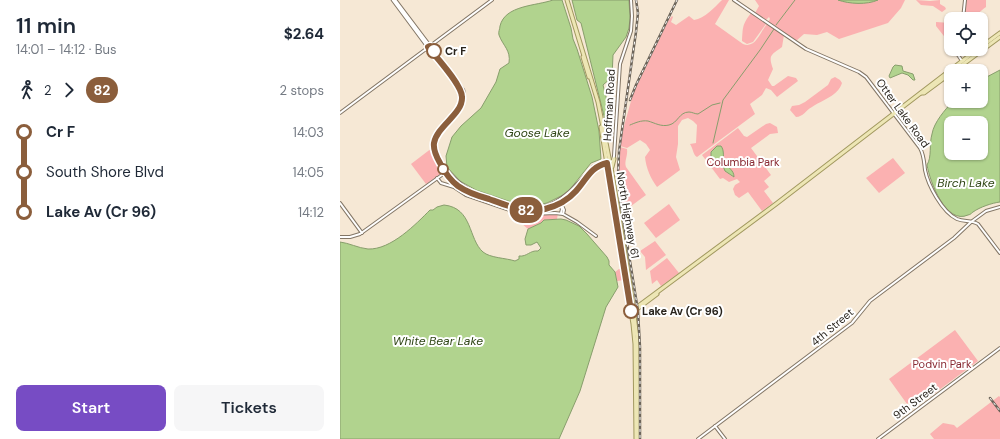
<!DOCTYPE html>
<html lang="en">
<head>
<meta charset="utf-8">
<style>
	:root { --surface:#fff; --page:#f6f6f7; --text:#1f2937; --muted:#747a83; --accent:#774cc4 }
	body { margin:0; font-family:"DM Sans",sans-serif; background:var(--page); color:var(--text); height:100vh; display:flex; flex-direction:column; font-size:15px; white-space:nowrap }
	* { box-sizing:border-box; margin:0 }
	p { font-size:13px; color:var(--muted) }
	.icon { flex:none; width:22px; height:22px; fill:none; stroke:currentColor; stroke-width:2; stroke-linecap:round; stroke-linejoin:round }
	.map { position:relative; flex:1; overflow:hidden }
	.drawer { display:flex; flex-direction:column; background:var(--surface); width:340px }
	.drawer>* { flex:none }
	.badge { padding:0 8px; border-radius:13px; font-size:14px; line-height:26px }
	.controls { position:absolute; left:604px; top:12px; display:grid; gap:8px }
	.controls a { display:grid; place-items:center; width:44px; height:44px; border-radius:8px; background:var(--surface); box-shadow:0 1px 3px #0004; font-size:20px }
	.map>.badge { position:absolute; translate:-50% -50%; box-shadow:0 0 0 2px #fff }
	.legs { display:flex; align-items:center; gap:6px; height:44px; padding:0 16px; font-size:13px }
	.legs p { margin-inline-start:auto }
	.head { display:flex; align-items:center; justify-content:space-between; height:68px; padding:0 16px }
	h1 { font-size:22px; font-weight:600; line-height:30px }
	.primary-button { display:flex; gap:8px; margin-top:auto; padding:8px 16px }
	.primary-button a { flex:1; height:46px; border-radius:8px; background:var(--accent); color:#fff; font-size:16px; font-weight:600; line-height:46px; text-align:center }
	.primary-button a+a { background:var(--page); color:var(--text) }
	ul { padding:0 16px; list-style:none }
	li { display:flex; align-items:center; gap:14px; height:40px; font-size:15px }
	li i { display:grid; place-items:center; width:6px; height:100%; margin:0 5px; background:currentColor }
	li i::after { content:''; width:10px; height:10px; margin:-5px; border:3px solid; border-radius:50%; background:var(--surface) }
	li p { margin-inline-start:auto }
	li:first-child i { background:linear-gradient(#0000 50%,currentColor 0) }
	li:last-child i { background:linear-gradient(currentColor 50%,#0000 0) }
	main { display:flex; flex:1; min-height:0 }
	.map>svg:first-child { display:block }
</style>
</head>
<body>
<main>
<section class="drawer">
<div class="head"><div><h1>11 min</h1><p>14:01 – 14:12 · Bus</p></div><b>$2.64</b></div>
<div class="legs"><svg class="icon" aria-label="walk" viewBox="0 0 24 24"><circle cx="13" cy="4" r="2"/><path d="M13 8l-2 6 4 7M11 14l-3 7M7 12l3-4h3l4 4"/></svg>2<svg class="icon" aria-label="forward" viewBox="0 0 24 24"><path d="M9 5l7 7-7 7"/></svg><b class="badge" style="background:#8b5e3c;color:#fff">82</b><p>2 stops</p></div>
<ul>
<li><i style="color:#8b5e3c"></i><b>Cr F</b><p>14:03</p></li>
<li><i style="color:#8b5e3c"></i><span>South Shore Blvd</span><p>14:05</p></li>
<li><i style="color:#8b5e3c"></i><b>Lake Av (Cr 96)</b><p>14:12</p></li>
</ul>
<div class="primary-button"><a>Start</a><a>Tickets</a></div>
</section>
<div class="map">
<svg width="660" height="439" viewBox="0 0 660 439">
	<rect width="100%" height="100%" fill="#f6e8d5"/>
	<g fill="#fbb1b1" fill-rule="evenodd">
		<path d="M382 0H389L375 24 403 44C416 49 420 32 427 24L444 35 442 47C431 55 428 55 433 69L428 80 432 86H434L448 76 456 78 458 81 437 97 431 90 426 88 422 95 410 104 415 114 357 157C353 155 353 148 350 144L356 143 357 125 353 121 348 118 342 120 338 126V144L336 157 340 170 317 187C311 179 306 168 305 157L310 150 306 144 300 140 287 148 280 146 284 126 293 94 328 21 332 16 333 17 331 22 336 25 349 16 354 20C365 18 374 8 382 0Z"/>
		<path d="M415 0H498C512 5 525 1 539 0 547 0 556 0 565 0L561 8 548 23 499 39 487 32 477 35 464 34 456 41 428 22 430 19 429 17 426 20 415 13 419 6Z"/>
		<path d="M576 0 590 1 600 0V4L605 7 606 9 602 12 593 6 581 5Z"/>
		<path d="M626 0H646V7C639 12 634 19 624 16Z"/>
		<path d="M411 13 426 24 413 42 407 44 402 41C403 27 402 25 411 13Z"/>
		<path d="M596 22 611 23V28L607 35 611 41V45L596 26Z"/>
		<path d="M495 77 500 80 502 83C498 96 482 100 472 107 466 110 463 117 456 117L450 110 452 106 459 105 465 102 488 85 491 79Z"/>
		<path d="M430 123 437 127 438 133 430 134 411 148 431 175 424 181 429 187 424 191 433 203 422 211 408 192 399 198 395 195 393 189 395 185 400 182 397 179 389 182 383 178 380 179 362 155 398 128 404 136 407 137 426 124ZM371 151 393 177 385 171 383 166C375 165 370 158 371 151Z"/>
		<path d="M280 147 287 149C288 156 284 161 286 167L306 195 287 209 286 213 283 214 278 180Z"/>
		<path d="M92 148 103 172 86 184 71 164Z"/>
		<path d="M553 158 565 173 539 193 526 178Z"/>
		<path d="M329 204 340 220 316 238 304 223Z"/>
		<path d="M218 213 217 219 204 220 201 223 188 229 180 222 184 214Z"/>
		<path d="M315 241 326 255 306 270 305 257 300 251Z"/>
		<path d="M327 258 339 273 321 286 317 280 312 284 310 271Z"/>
		<path d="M279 269H283L285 280 277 281 275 272Z"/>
		<path d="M615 330 638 361 591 396 586 390 567 404 549 379Z"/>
		<path d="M659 396 660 397V439H594L590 434 603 423 614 425 617 428Z"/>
	</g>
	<g fill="#b1d38e" stroke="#889e6c" fill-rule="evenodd">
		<path d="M213 0H222L231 28 233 39 237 49 252 97 259 131 261 159 251 163 227 193 207 203 193 206 177 204 136 190 120 181 107 167 106 156 112 137 121 126 141 108 156 82 160 69 169 63C171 50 163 46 159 35 158 32 160 29 160 26 165 5 196 6 213 0Z"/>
		<path d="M232 0H289L290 18 289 28 286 37 273 55 272 77 263 85 271 116V124H270L265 120 241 23 237 20Z"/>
		<path d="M498 0H538C527 5 509 4 498 0Z"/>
		<path d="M555 65 562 66 563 71 573 74 575 80H573L568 75 562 73 550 78 549 76 553 67Z"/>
		<path d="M660 70V202C652 203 640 207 633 212 630 214 632 214 628 215 606 225 590 182 587 165 592 157 589 144 592 134 594 122 605 110 613 101H641V80ZM611 123H641V153H611Z"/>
		<path d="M377 146H381C385 151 382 157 385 163 388 168 394 170 394 177L385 171 383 166 378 165 371 158V152Z"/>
		<path d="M104 205C133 208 128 239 143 252 150 258 166 258 175 261L179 259V256C187 257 190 250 198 251L201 248 197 242 191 245H186L185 239 188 229 201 223 204 220 221 219 226 220 239 226 247 234 267 257 269 261V265L275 272 278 287 266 307 240 391 219 439H0V242C9 243 18 248 28 249 51 250 76 224 90 210H93L97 207Z"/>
	</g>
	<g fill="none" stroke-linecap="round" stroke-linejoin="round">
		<g stroke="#889e6c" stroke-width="1">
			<path d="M436 25 455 0"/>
			<path d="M290 125C295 123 301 120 308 121 315 123 321 127 329 125 338 123 339 112 349 112 352 112 355 114 358 114L372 105 380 103"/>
			<path d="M373 143 383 100 420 50 434 29"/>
		</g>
		<defs>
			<g id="tertiary">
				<path d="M394 0 466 49 519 72 526 77 580 148C584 155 584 162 585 170 588 185 602 212 617 219 624 222 631 220 638 224L660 253"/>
				<path d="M623 19 625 0"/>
				<path d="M619 49 618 55 622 61"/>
				<path d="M0 113 152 0"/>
				<path d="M269 162 273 161 274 156 280 64 291 31 292 16 291 0"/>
				<path d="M97 178 101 183 114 187 126 195 178 213 192 214 215 213 223 214 237 222 256 236"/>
				<path d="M220 201 224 210 223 214"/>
				<path d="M0 203 22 233"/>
				<path d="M219 203 222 209 221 213"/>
				<path d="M0 237H10L20 234 106 172"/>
				<path d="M375 426 385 439"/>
				<path d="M358 439 512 323 530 301 614 238 631 222 646 211 660 207"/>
				<path d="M538 439 660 348"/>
			</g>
			<g id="secondary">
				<path d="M53 0 122 93C126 116 92 124 94 147 94 153 97 158 100 164 113 188 129 192 153 200 176 208 193 216 217 205 237 196 241 178 256 167 259 165 263 164 267 163"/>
				<path d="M55 0 123 90C126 102 121 109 114 117"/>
				<path d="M108 124C103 129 97 135 96 142 92 162 121 188 138 194"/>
				<path d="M253 167 259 164 267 161"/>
				<path d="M143 195C154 199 165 204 176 207 207 215 227 197 246 175"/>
			</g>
			<g id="primary">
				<path d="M227 0 258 102 272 173 290 285 297 338 298 439"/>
				<path d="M641 47 660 33"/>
				<path d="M243 57 249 77"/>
				<path d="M614 71 660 37"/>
				<path d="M581 93H584L611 73"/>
				<path d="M261 127 293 324 295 344 296 439"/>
				<path d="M272 167 274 159"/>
				<path d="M297 309 317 294"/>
				<path d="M293 310 436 204 638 49"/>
			</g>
		</defs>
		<use href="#tertiary" stroke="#837666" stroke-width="4"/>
		<use href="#secondary" stroke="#837666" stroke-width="4.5"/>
		<use href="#primary" stroke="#a1985f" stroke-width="5"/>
		<use href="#tertiary" stroke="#fff" stroke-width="2"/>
		<use href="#secondary" stroke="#fff" stroke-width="2.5"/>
		<use href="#primary" stroke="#ede6b5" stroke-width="3"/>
		<defs>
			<g id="rail">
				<path d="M296 0 298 13 296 32 279 151 278 175 280 199 298 311 300 347V439"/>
				<path d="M290 100 296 85 337 0"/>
				<path d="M650 398 660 411"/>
			</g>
		</defs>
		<use href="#rail" stroke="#6c6459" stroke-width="2.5"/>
		<use href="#rail" stroke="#fff" stroke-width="1" stroke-dasharray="3" stroke-linecap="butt"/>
	</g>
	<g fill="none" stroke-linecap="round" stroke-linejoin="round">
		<defs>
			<path id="line-1" d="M94 51 90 46 88 47C97 58 122 85 122 97 123 114 97 126 94 143 93 150 96 156 100 163 104 171 110 180 118 186 128 193 138 196 149 199 168 206 184 213 205 209 217 206 228 200 236 191 247 179 250 167 267 163L291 311"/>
		</defs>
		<use href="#line-1" stroke="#fff" stroke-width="9"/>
		<use href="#line-1" stroke="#8b5e3c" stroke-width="6"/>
	</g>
	<g fill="#fff" stroke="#8b5e3c" stroke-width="2">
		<circle cx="94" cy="51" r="7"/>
		<circle cx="103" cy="169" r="5"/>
		<circle cx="291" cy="311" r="7"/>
	</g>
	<g text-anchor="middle" stroke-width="4" stroke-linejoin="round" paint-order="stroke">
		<g font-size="11" font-weight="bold" fill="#29241d" stroke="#fff" text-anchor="start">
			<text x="105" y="55">Cr F</text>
			<text x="302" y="315">Lake Av (Cr 96)</text>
		</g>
		<g font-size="11" fill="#29241d" stroke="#fff">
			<text transform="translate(269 105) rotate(-87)" y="4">Hoffman Road</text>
			<text transform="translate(563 113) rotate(54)" y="4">Otter Lake Road</text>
			<text transform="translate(288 215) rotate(80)" y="4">North Highway 61</text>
			<text transform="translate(492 327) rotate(-40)" y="4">4th Street</text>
			<text transform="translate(575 401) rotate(-37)" y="4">9th Street</text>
		</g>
		<g font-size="11" fill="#882932" stroke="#fff">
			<text x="403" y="166">Columbia Park</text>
			<text x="602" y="368">Podvin Park</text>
		</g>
		<g font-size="12" font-style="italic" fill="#2f4515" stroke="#fff">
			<text x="197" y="137">Goose Lake</text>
			<text x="626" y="187">Birch Lake</text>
			<text x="98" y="345">White Bear Lake</text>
		</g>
	</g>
</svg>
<div class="controls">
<a><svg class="icon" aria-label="locate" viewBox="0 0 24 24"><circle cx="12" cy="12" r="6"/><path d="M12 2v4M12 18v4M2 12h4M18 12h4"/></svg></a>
<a>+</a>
<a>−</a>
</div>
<b class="badge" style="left:186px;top:210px;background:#8b5e3c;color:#fff">82</b>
</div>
</main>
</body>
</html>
